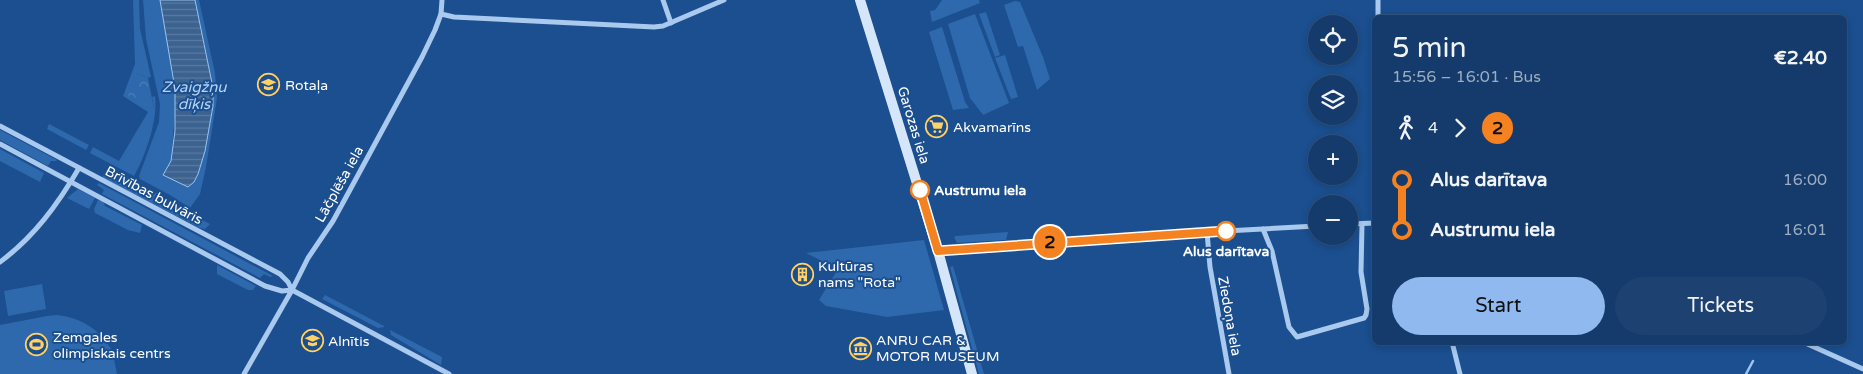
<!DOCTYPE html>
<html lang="en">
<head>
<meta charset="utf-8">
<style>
	:root { --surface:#143b6b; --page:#1d4271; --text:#f1f3f6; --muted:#9dadc1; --line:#33557e; --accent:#90b9f0 }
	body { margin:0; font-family:"Varela Round",sans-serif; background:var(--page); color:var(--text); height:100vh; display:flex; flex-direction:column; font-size:19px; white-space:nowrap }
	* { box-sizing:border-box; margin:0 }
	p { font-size:16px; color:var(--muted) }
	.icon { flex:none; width:28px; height:28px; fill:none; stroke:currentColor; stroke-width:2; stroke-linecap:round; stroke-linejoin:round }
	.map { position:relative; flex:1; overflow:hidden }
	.details { position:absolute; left:1372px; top:15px; width:475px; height:330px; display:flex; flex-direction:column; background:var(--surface); border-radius:8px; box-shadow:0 2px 8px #0003,0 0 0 1px var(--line) }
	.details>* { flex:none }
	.badge { padding:0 10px; border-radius:16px; font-size:18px; line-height:32px }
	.controls { position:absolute; left:1308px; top:15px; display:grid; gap:10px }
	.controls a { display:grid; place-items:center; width:50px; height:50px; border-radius:50%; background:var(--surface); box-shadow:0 2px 8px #0003,0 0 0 1px var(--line); font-size:25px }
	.map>.badge { position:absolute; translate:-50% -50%; box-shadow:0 0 0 2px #fff }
	.legs { display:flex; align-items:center; gap:8px; height:55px; padding:0 20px; font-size:16px }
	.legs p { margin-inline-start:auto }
	.summary { display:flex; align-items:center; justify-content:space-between; height:85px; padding:0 20px }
	h1 { font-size:28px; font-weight:600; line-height:38px }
	.action { display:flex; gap:10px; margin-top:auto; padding:10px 20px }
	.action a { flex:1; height:58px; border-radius:30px; background:var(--accent); color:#111; font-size:20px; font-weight:600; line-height:58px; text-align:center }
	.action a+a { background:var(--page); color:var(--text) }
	ul { padding:0 20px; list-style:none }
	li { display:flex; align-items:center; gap:18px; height:50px; font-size:19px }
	li i { display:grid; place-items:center; width:8px; height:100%; margin:0 6px; background:currentColor }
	li i::after { content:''; width:12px; height:12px; margin:-6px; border:4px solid; border-radius:50%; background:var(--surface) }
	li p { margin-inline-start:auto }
	li:first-child i { background:linear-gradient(#0000 50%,currentColor 0) }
	li:last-child i { background:linear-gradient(currentColor 50%,#0000 0) }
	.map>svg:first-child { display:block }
</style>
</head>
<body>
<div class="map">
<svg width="1863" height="374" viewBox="0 0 1863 374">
	<defs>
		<pattern id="park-crowns" width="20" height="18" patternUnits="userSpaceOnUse" patternTransform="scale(1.25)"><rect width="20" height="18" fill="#2e69ad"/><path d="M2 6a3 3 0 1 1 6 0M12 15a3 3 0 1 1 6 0" fill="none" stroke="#4d80b9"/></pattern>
		<pattern id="water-rules" width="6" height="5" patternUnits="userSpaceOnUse" patternTransform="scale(1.25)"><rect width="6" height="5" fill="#3c6290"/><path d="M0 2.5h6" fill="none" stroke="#597aa1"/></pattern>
	</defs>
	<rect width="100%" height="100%" fill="#1b4f8f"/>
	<g fill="#2e69ad">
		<path d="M133 0H139L140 29 151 77 148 78 136 73 154 108 152 97 155 96C158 120 146 155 134 176L90 153 93 147 119 161 148 112 123 96 135 64Z"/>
		<path d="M143 0H160L175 89 176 102 171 161 163 175 194 182 205 151 213 105V88L195 0H199L215 73 217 98 206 167 200 194 190 208 170 195 140 179 139 176 159 122 160 104 146 39Z"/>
		<path d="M942 0H979L980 3 932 22 930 11 935 10Z"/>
		<path d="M1015 1 1020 2 1043 57 1050 79 1037 90 1023 46 1018 47 1004 5Z"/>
		<path d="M986 12 1000 55 995 57 979 14Z"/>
		<path d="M975 14 1009 103 983 115 970 98 948 24Z"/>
		<path d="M942 27 965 102 969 108 953 110 929 32Z"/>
		<path d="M1005 55 1018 97 1011 99 995 58Z"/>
		<path d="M49 124 89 145 86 150 47 129Z"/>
		<path d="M0 130 57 160 56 161H51L48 166 0 140Z"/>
		<path d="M0 149 44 173 40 182 0 161Z"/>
		<path d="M108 167 167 199 180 209 210 224 205 229 200 228 102 178Z"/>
		<path d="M99 183 273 276 270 277 264 274 260 278 102 194 104 190 97 185Z"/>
		<path d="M78 189 95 198 89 209 67 198Z"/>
		<path d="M98 200 103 201 105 206 142 225 140 233 128 230 95 213 94 209Z"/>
		<path d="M1008 232 1006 240 957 243 954 237 956 236Z"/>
		<path d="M924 240 944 310 887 317 826 306 819 300 838 269 806 253Z"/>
		<path d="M217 265 256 286 253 290H248L217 274Z"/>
		<path d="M953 266 984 374H979L950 267Z"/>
		<path d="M42 284 46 309 8 316 4 291Z"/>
		<path d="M325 295 384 326V327L378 328 322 299Z"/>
		<path d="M57 315C83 318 100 330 113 352L121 351 122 357 114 359 117 374H0V325L47 316Z"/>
		<path d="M390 330 442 357 441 365 391 335Z"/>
	</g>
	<path fill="url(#park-crowns)" d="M136 73 148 78 154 109 128 96Z"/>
	<path fill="url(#water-rules)" stroke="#9cc4f0" d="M160 0H195L213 88V106L205 151 198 174 194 182 188 187 163 175 171 161 175 131V89Z"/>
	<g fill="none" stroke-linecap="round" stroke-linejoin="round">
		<path stroke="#9cc4f0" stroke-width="2.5" d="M1746 374 1753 361"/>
		<g stroke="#a9c9ee" stroke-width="5">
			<path d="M663 0 671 23"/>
			<path d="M1378 0V18"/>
			<path d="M441 14 454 17 654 27 663 26 724 0"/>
			<path d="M0 126 280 274 288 282 292 290"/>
			<path d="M0 144 265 286 282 291 292 290 449 374"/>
			<path d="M1349 224 1375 223"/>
			<path d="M1263 229 1272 251 1289 327 1297 337 1364 318 1366 315 1367 309 1361 272 1362 224"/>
			<path d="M1207 232 1210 267 1229 374"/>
			<path d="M938 251 1207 232 1316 226"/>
			<path d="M0 262C34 237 58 204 79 168"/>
			<path d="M1452 342 1460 374"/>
			<path d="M1803 342 1863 369"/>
			<path d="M244 374 292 290 308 258 333 221 351 188 422 57 435 30 441 14 442 0"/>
		</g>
		<path stroke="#d6e6fa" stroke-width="10" d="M860 0 938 251 972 374"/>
	</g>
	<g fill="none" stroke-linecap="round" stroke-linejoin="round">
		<defs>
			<path id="line-1" d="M920 190 938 251 1226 231"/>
		</defs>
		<use href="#line-1" stroke="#fff" stroke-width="11"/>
		<use href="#line-1" stroke="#f58220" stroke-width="8"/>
	</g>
	<defs>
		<symbol id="school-ring" viewBox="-11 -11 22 22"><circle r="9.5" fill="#1b4f8f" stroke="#ffd166" stroke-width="1.5"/><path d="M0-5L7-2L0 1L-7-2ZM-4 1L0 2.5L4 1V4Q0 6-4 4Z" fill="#ffd166"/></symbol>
		<symbol id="supermarket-ring" viewBox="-11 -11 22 22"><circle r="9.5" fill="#1b4f8f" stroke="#ffd166" stroke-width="1.5"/><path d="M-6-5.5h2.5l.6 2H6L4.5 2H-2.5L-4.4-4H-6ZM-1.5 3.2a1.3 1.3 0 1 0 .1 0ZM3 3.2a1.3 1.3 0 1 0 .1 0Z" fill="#ffd166"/></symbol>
		<symbol id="building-ring" viewBox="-11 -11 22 22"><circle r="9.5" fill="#1b4f8f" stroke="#ffd166" stroke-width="1.5"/><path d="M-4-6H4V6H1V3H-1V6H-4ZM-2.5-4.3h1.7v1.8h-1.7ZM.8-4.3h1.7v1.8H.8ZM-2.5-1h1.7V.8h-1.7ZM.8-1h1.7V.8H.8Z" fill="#ffd166"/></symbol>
		<symbol id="stadium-ring" viewBox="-11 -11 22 22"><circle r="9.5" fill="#1b4f8f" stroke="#ffd166" stroke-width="1.5"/><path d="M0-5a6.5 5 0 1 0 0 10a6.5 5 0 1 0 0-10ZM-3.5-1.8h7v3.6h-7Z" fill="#ffd166"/></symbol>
		<symbol id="museum-ring" viewBox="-11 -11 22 22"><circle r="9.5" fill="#1b4f8f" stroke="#ffd166" stroke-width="1.5"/><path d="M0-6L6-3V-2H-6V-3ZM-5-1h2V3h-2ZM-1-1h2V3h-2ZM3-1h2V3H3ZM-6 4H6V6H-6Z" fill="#ffd166"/></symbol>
	</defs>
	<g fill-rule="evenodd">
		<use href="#school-ring" x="256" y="72" width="25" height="25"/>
		<use href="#supermarket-ring" x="924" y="114" width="25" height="25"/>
		<use href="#building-ring" x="790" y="262" width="25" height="25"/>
		<use href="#school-ring" x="300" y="328" width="25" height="25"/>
		<use href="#stadium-ring" x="24" y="332" width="25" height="25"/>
		<use href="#museum-ring" x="848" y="336" width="25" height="25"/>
	</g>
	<g fill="#fff" stroke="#f58220" stroke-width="2.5">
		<circle cx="920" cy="190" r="9"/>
		<circle cx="1226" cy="231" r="9"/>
	</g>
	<g text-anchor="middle" stroke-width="4" stroke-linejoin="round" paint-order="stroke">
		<g font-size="14" fill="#fff" stroke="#1b4f8f" text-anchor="start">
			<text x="285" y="90">Rotaļa</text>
			<text x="953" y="132">Akvamarīns</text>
			<text x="818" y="271">Kultūras<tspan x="818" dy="16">nams "Rota"</tspan></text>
			<text x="53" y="342">Zemgales<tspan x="53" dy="16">olimpiskais centrs</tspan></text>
			<text x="876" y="345">ANRU CAR &amp;<tspan x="876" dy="16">MOTOR MUSEUM</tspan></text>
			<text x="328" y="346">Alnītis</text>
		</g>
		<g font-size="14" fill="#fff" stroke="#1b4f8f">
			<text transform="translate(914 125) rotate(73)" y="5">Garozas iela</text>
			<text transform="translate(339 184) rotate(-61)" y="5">Lāčplēša iela</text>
			<text transform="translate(154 195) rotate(28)" y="5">Brīvības bulvāris</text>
			<text transform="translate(1230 316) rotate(80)" y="5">Ziedoņa iela</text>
		</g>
		<g font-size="14" font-weight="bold" fill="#fff" stroke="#1b4f8f" text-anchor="start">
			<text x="934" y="195">Austrumu iela</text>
			<text x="1226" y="256" text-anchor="middle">Alus darītava</text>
		</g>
		<g font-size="15" font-style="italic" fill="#b5d3f5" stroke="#1b4f8f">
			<text x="194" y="92">Zvaigžņu<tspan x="194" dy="17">dīķis</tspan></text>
		</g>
	</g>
</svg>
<div class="controls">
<a><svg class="icon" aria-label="locate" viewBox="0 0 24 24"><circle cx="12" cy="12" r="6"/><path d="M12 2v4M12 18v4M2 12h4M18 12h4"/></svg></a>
<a><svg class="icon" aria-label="layers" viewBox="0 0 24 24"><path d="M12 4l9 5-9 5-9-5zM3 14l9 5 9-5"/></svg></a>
<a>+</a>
<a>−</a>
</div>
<b class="badge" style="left:1050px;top:242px;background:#f58220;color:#111">2</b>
<section class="details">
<div class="summary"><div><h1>5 min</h1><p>15:56 – 16:01 · Bus</p></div><b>€2.40</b></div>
<div class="legs"><svg class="icon" aria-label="walk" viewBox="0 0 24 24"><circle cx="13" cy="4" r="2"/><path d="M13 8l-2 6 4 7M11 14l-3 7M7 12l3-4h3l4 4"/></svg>4<svg class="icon" aria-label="forward" viewBox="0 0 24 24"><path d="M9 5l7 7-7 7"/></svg><b class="badge" style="background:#f58220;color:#111">2</b></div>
<ul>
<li><i style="color:#f58220"></i><b>Alus darītava</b><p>16:00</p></li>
<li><i style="color:#f58220"></i><b>Austrumu iela</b><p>16:01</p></li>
</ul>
<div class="action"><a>Start</a><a>Tickets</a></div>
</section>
</div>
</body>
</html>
